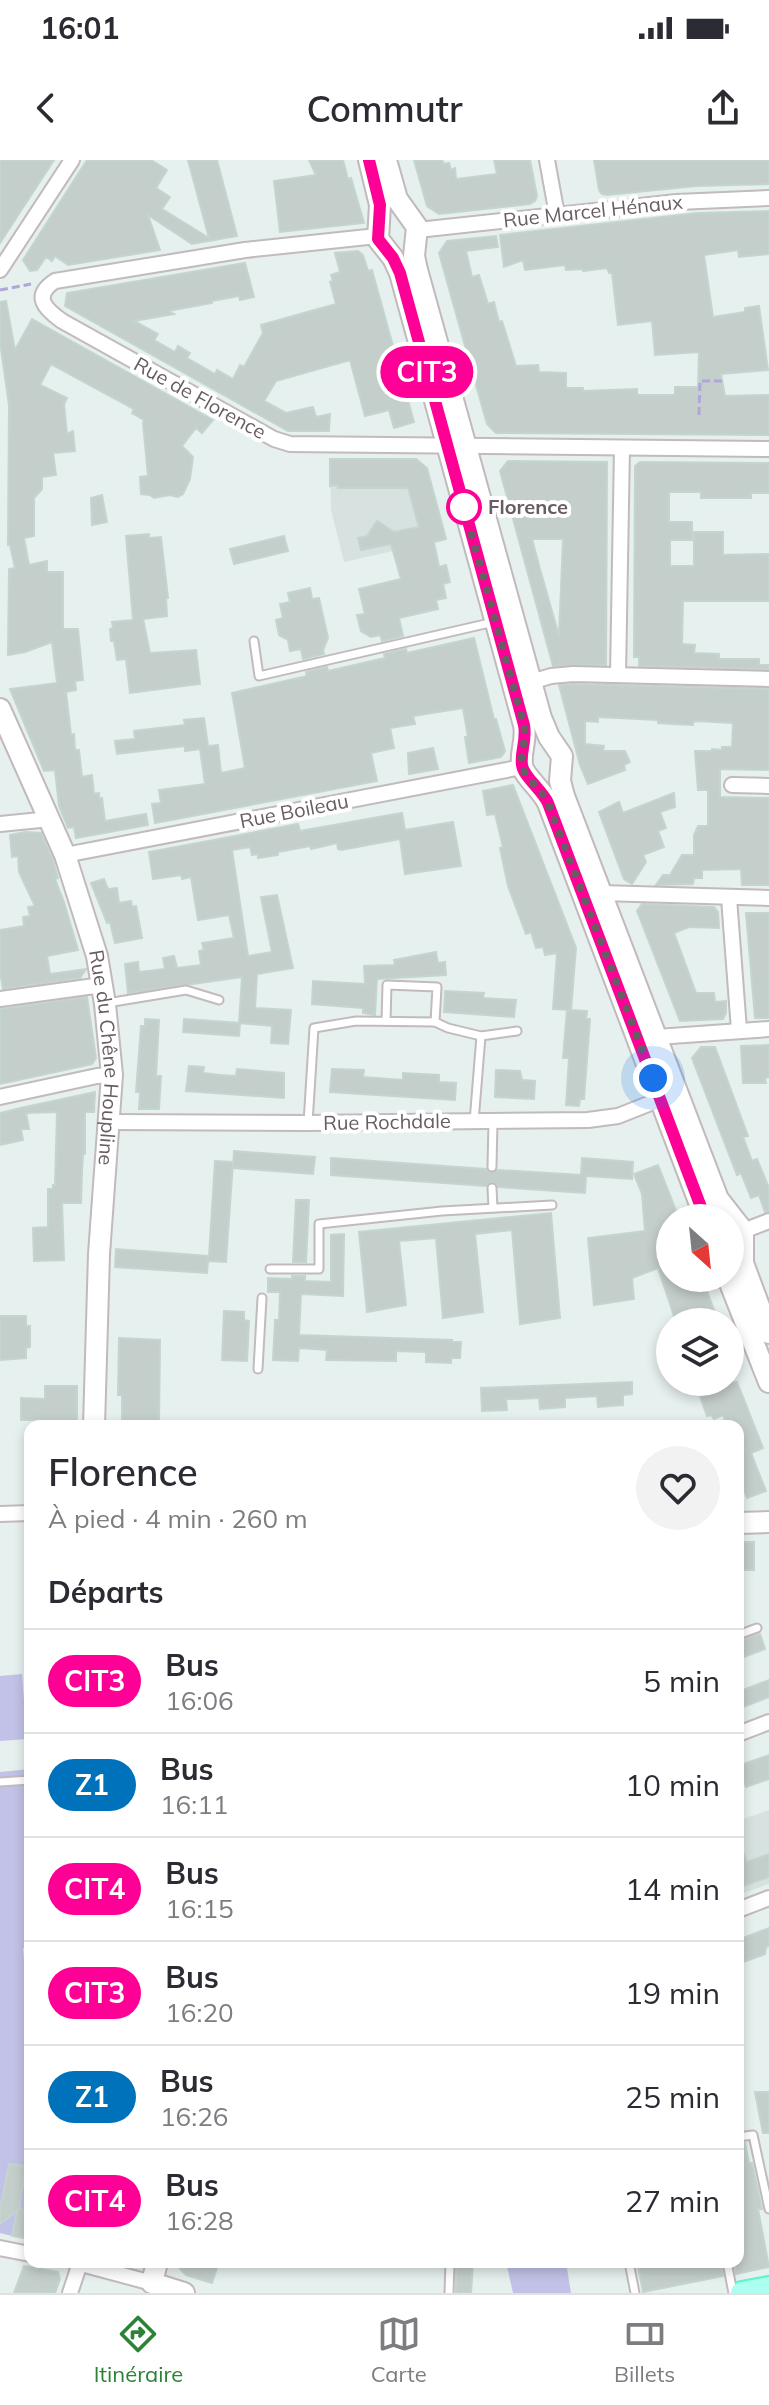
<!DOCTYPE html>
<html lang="fr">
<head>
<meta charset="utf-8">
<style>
	:root { --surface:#fff; --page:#f2f2f3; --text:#2b2b33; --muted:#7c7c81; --line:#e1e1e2; --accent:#2c8336 }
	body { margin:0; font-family:Mulish,sans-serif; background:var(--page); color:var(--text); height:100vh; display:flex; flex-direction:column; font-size:30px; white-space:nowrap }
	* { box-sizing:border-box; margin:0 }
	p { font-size:26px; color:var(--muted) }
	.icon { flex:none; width:44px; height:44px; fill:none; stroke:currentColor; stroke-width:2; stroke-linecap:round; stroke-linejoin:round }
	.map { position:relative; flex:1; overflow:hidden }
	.side { position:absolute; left:24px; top:1260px; width:720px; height:848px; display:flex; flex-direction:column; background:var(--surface); border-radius:16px; box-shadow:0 4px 12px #0003 }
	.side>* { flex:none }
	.badge { padding:0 16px; border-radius:26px; font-size:28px; line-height:52px }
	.needle { width:52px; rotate:153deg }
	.buttons { position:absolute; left:656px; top:1044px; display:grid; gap:16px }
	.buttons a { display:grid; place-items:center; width:88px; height:88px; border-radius:50%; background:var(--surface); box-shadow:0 4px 12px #0003; font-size:40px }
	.you { position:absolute; width:40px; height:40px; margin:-20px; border:6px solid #fff; border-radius:50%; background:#1a73e8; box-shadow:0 0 0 12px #1a73e833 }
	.map>.badge { position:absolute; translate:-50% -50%; box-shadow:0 0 0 4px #fff }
	h2 { padding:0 24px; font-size:30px; line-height:72px }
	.round { display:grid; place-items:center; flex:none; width:84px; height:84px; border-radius:42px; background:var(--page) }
	.summary { display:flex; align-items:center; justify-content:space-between; height:136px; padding:0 24px }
	h1 { font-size:38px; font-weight:600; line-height:60px }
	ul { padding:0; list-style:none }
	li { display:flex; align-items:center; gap:24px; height:104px; padding:0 24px; border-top:2px solid var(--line) }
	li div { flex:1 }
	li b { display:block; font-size:30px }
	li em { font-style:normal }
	li .badge { min-width:88px; font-weight:700; text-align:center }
	.status { display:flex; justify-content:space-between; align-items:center; height:56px; padding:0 40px; background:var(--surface); direction:ltr }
	.status svg { height:22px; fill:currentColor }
	header { display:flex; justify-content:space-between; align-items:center; height:104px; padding:0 24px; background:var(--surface); font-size:36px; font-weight:600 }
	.menu { display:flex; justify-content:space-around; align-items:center; height:112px; border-top:2px solid var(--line); background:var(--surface); font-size:22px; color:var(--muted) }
	.menu a { display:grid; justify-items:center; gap:4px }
	.menu .active { color:var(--accent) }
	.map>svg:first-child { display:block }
</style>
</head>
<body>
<div class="status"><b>16:01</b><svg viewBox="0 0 49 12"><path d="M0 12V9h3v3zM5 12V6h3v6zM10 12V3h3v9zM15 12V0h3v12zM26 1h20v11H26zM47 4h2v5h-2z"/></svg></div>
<header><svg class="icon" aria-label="back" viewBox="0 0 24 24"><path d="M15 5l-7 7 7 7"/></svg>Commutr<svg class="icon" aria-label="share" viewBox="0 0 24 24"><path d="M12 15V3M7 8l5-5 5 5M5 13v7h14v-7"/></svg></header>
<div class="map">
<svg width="769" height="2133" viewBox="0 0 769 2133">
	<rect width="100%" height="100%" fill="#e6f0ee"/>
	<g fill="#d7e2e0">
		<path d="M330 299 427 308 446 379 344 402 331 350Z"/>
		<path d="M769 1650V1724L738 1735V1661Z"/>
	</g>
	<g fill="#c2c2e8">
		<path d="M22 1514 27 1579 0 1581V1516Z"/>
		<path d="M30 1609V1786L23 1788C30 1876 37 1968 25 2057L14 2067 12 2076 0 2073V1612Z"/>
		<path d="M506 2102H566L571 2133H513Z"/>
	</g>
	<g fill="#c4ceca" stroke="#c4d5cf" stroke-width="2" fill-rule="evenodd">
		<path d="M0 0H54L0 83Z"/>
		<path d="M87 0H151L167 10 156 28 170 37 162 49 209 78 188 0H217L237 76 192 84 148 55 160 90 68 105 55 96 52 101 46 97 37 110 30 111 23 100Z"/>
		<path d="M309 0H343L348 19 351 18 364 63 280 72 274 21 316 15Z"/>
		<path d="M414 0H442L444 4 449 3 451 10 455 8 456 19 497 14 494 0H530L537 36 535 41 530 44 439 54 427 46Z"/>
		<path d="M594 0H769V24L696 26 607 35 602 34 599 30Z"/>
		<path d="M769 51V94L739 97 738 90 704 95 713 157 745 152V148L759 146 768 210 721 214 725 236 769 235V275L496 273 487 264 439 93 447 81 496 76 498 87 466 91 472 117 479 115 488 144 494 142 499 162 502 161 516 206 538 205 539 212 566 213V228H583V231L637 229V235H675V227H698L699 192 655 195 652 161 618 165 612 113H609L607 108 583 111V109L566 110 565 105 525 110 523 100 504 107 500 75 698 53Z"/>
		<path d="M358 91 363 95 368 111 372 110 414 262 394 268 389 250 365 256 350 200 276 221 264 241 286 253 313 247 316 257 330 254 329 271H288L65 146 67 133 245 103 254 137 240 140 239 136 212 141V143L168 151 174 154 134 161 158 174 154 180 175 192 178 186 190 193 187 198 215 214 217 210 233 219 240 205 244 207 263 173 261 165 336 144 330 122 333 121 331 115 340 112 335 93Z"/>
		<path d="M6 141 15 190 32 159 213 260 202 273 196 268 182 286 193 297 190 319 183 334 178 337 170 335 154 338 150 335 141 334 140 317 148 316 143 263 144 260 132 253 134 249 51 204 40 225 67 238 64 244 67 274 73 271 75 291 53 293 56 315 42 317V329L34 338V376L24 378 29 405 47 401V412H63V469H78L83 520 75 521 76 530 66 532 71 575 74 574 75 590H79L82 617 92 615 94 634 99 633V638H102L105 661 146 654 148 665 76 678 74 667 68 668 59 646 55 610 44 611 10 529 57 523 52 482 25 492 8 495 9 409 15 408 10 385H8L9 245 0 182V142Z"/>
		<path d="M330 299H416L427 308 446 379 434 382 439 407 446 405 450 422 443 424 446 438 436 440 438 449 399 458 403 476 382 481 380 475 371 477 361 471 357 455 365 454 359 429 401 419 391 384 361 390 358 378 367 376 377 361 394 372 419 367 408 328H338V325L330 326Z"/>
		<path d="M508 301 607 302 606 505 553 506 500 311ZM532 379H563L559 476 540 409Z"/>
		<path d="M640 302 769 303V333H751V338H701V332H669V362H692V380H670V406H694V372H723V395L769 394V441H683L682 484 695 485 694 493 719 494V499H759V505H769V509L639 506V497H634L635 306Z"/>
		<path d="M102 335 107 362 92 365 91 338Z"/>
		<path d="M149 374V378L161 377 168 438H166L167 456 143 459 150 493 196 490 200 524 130 533 126 499 117 500 114 481H111L110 469 113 468 112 462 133 460 126 376Z"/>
		<path d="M284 376 288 391 234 404 230 389Z"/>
		<path d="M310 428 312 439 319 438 328 478 323 490 324 494 303 499 301 489 290 491 288 480 279 475 276 460 283 458 280 444 290 442 288 433Z"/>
		<path d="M474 478 494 559H496L505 591 501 597 469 603 465 577H468L463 548 413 556 415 564 390 568 394 588 371 593 377 621 155 663 152 644 161 643 159 630 205 624 200 589 185 591V586L117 594 115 581 135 579 134 571 185 565 184 560 204 558 208 586 218 585 221 613 245 608 232 533 307 516 306 512 327 507 328 511 385 498 384 494 406 489 407 493Z"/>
		<path d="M573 524 769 529V610L720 609V637L769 638V725H742L741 709 702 710V718H694L693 724 656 725 663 715H670L682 695H694V675L698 666H708V630H698L695 591H712V589L722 590V587H732L733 563 697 561 693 562V565L673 564 658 563V560L598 557V562L585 561V584L604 586 603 591H625L630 602 624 605 625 610 588 624 580 605 559 525Z"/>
		<path d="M433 588 438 609 409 614 408 593Z"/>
		<path d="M513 625 576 788 571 850 553 849 557 793 545 795 543 787 536 788 531 772 526 774 508 726 500 688 503 687 495 654 487 655 483 631Z"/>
		<path d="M674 633 675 647 660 652 666 668 658 671 664 687 643 695 646 702 632 724 624 719 599 652 619 642 623 653Z"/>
		<path d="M402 653 405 670 453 662 461 706 405 714 400 679 341 690 338 689 337 683 311 689 310 686 278 692V695L258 698V694L252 695 250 687 232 690 248 796 272 792 261 737 277 735 293 808 257 814 255 848 291 850 288 884 271 883 272 866 239 863 242 817 128 833 125 804 138 802 139 812 165 809 163 798 174 796 177 808 201 805 199 791 204 790 202 783 234 778 229 755 198 760 191 717 182 719 181 715 153 719 149 692 298 664 300 671Z"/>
		<path d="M25 672 41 673 53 700 58 718 55 719 64 742 78 790 47 796 50 814 86 809 80 818 3 829 0 811V770L24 766 23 757 30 756 28 747 35 746 19 712 18 696 12 697 10 675Z"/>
		<path d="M104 719 108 729 117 728 119 743 131 741 132 747 136 746 142 778 115 783 110 762 107 763 91 723Z"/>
		<path d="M642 744 714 747 718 752 719 768 689 767 674 773 696 833H714L715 842 726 841V853L723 859 680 861 637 751Z"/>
		<path d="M746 753H769V858H755Z"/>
		<path d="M436 792 438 803 445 802 446 815 377 819 375 855 363 853V848L312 844 313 821 365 824 364 806 395 805 394 800Z"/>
		<path d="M445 831 484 833 483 838 516 840 514 857 444 852Z"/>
		<path d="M87 837 96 898 92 904 0 924V849Z"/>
		<path d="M567 850 587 851 586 859H590L584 939H580L579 946 566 945 569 898H563Z"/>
		<path d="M145 859 159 860 156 916H161L159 949H139L140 932H136L141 866H145Z"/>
		<path d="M184 859 240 863 239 876 183 872Z"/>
		<path d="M769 885V917L765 918 766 923H743L741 886Z"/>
		<path d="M701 887H715L748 976 743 977 752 1001 757 999 769 1028V1051L765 1052 759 1035 751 1038 741 1013 737 1015 692 898Z"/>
		<path d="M189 906 204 907 203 913 220 915 236 916 237 909 284 913V938L186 931Z"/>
		<path d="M332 909 364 910 363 917 403 920V913L439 915V922L456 923 455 940 330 932Z"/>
		<path d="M496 910 520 911 522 920 535 921 534 939 495 937Z"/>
		<path d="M95 932 94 952H85V994H83L82 1012 81 1043H62L64 1100 34 1101 33 1068 48 1067V1029H53V1025H55L57 952 26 953 29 969H21L23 980 0 985V953L25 947 26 951 25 947Z"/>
		<path d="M234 991 315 997 313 1014 233 1008Z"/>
		<path d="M331 998 486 1009 491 1013 498 1010 581 1015 582 998 633 1002 632 1019 586 1016 585 1033 498 1027 492 1022 486 1026 331 1015Z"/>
		<path d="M215 1001 233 1002 226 1102 208 1101 207 1113 115 1107 116 1089 209 1096Z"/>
		<path d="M658 1005 679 1058H670V1118H702L717 1158 706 1162H676L658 1108 632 1118 634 1139 594 1145 588 1078 645 1071 642 1034 634 1014Z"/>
		<path d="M296 1040H309L306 1102H293Z"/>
		<path d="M551 1053 560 1158 520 1164 512 1070 475 1074 483 1152 443 1158 436 1078 399 1081 406 1145 367 1152 359 1072Z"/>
		<path d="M344 1074 343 1136 301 1134 299 1175 452 1180V1182H461L460 1198H451V1203L426 1202V1192L396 1191V1201L326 1200 327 1190 299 1188 298 1201 273 1200 275 1160H279L280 1132H268V1118L292 1119V1116H305V1121L331 1122V1075Z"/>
		<path d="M224 1151 244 1152V1160L249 1161 247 1201 222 1200Z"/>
		<path d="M0 1156H26V1166H30V1187L26 1188V1198L0 1200Z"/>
		<path d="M119 1178 160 1180 159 1266H122V1235H118Z"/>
		<path d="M632 1222V1234L623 1235V1245L598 1247 597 1236 565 1238V1247L540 1249 539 1238 518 1239H506L507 1250 482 1251 481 1228Z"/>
		<path d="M695 1222H737L763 1288 751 1293 766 1331 747 1338 738 1314V1266H727L723 1255 714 1259 711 1255 707 1256Z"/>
		<path d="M45 1226H77V1266H45L43 1260H21V1238L45 1239Z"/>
		<rect x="738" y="1382" width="16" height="28"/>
		<path d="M760 1474 765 1489 738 1499V1481Z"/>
		<path d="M769 1520V1537L738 1549V1532Z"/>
		<path d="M769 1595V1619L746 1627 744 1622 738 1624V1606Z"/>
		<path d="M738 1680 747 1702 769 1694V1717L738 1728Z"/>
		<path d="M769 1768V1786L766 1787 765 1794 738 1804V1780Z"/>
		<path d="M755 1932H769V1973H763Z"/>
		<path d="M738 1983H745L749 2003H752L762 2049H758L769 2107 736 2114 734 2102H738Z"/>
		<path d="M9 2004 26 2006 19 2049 30 2051V2079L12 2076 17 2051 0 2064V2043L2 2041Z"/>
		<path d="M174 2102H219L212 2123 186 2115Z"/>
		<path d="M456 2102H473L471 2133H456Z"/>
		<path d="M637 2102H721L723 2116 643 2132Z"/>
		<path d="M24 2106 58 2112 60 2119 55 2133H14Z"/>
	</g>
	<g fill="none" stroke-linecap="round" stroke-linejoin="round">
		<defs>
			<g id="lane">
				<path d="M254 481 259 516 494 462"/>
				<path d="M107 843 186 830 219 840"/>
				<path d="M386 861 387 825 437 827 435 862"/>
				<path d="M474 962 481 876"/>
				<path d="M308 963 314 868 356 861 435 862 448 868 481 876 517 871"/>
				<path d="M492 1007 493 961"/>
				<path d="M492 1028 493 1048"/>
				<path d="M270 1109H319V1064L442 1051 552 1045"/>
				<path d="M258 1209 262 1138"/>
				<path d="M738 1475 757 1468"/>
				<path d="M0 1622 30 1620"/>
				<path d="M738 1977 753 1975 769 2049"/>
				<path d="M629 2102 635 2133"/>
				<path d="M727 2102 733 2133"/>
				<path d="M449 2133 450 2102"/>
			</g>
			<g id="street">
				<path d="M547 0 557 55"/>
				<path d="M418 70 677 42 769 38"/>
				<path d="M377 76 245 90 55 121C32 136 45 149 62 161L274 279 290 284 769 289"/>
				<path d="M0 110 72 0"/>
				<path d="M618 515 622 288"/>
				<path d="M531 522 551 516 573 514 769 519"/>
				<path d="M732 625 769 626"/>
				<path d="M0 664 50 659"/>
				<path d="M65 695 522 607"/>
				<path d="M601 733 769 738"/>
				<path d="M729 738 739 870"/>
				<path d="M0 839 102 825"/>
				<path d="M657 877 769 869"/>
				<path d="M0 937 97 916 112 915"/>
				<path d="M109 962 308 963 588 960 618 956 661 939"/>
				<path d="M743 1071 769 1061"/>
				<path d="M0 1354 30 1353"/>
				<path d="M738 1574 769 1562"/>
				<path d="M738 1750 769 1738"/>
				<path d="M0 2088 30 2094"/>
				<path d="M74 2102 152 2123"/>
				<path d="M70 2133 80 2103"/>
			</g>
			<g id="secondary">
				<path d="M369 0 380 45 378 79 393 98 400 113 524 565C527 580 520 592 522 605 523 615 542 630 548 643L701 1047 704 1058"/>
				<path d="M386 0 397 39 417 67 414 96 417 110 541 558 549 577 562 596 560 621 564 636 718 1039 743 1071V1103L769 1173"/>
				<path id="s1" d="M0 549 65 695 97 796 105 844 112 915 99 1094 94 1266"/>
				<path d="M728 1118 769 1222"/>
				<path d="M738 1363 769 1362"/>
				<path d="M157 2102 152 2123 184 2133"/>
			</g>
			<path id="primary" d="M742 2133 769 2128"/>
		</defs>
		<use href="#lane" stroke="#c2babd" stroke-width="11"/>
		<use href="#street" stroke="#c2babd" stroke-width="18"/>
		<use href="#secondary" stroke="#c2b9bc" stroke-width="24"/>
		<use href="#primary" stroke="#5af5c7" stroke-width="26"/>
		<g stroke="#b2a5da" stroke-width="3" stroke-dasharray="8 4" stroke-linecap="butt">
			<path d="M0 130 31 124"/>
			<path d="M699 255 700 221H722"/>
		</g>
		<use href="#lane" stroke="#fff" stroke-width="7"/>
		<use href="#street" stroke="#fff" stroke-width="14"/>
		<use href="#secondary" stroke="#fff" stroke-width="20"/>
		<use href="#primary" stroke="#acfff0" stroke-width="22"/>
	</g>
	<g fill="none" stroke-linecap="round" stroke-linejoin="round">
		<defs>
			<path id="line" d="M369 0 380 45 378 79 393 98 400 113 524 565C527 580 520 592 522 605 523 616 542 630 548 643L701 1047 704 1058"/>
		</defs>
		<use href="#line" stroke="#fff" stroke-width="18"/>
		<use href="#line" stroke="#ff0096" stroke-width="12"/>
		<path stroke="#675d62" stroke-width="8" stroke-dasharray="0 14.4" d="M464 347 524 565C527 580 520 592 522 605 523 616 542 630 548 643L653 918"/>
	</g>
	<circle fill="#fff" stroke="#ff0096" stroke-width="4" cx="464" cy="347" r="16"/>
	<g text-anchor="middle" stroke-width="8" stroke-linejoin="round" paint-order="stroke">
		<g font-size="20" fill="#675d62" stroke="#fff">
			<text transform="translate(593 51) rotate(-6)" y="7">Rue Marcel Hénaux</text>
			<text transform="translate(200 238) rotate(29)" y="7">Rue de Florence</text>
			<text transform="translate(294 651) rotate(-11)" y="7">Rue Boileau</text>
			<text dy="7" stroke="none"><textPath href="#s1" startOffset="368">Rue du Chêne Houpline</textPath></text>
			<text transform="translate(387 962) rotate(-1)" y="7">Rue Rochdale</text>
		</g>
		<g font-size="20" font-weight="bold" fill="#675d62" stroke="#fff" text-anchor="start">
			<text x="488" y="354">Florence</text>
		</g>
	</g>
</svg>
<div class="buttons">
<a><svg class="needle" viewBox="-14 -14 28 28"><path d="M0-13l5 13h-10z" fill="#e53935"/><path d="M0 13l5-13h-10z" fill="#7c7c81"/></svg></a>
<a><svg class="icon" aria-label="layers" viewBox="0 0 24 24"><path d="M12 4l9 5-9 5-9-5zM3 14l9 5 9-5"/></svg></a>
</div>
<div class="you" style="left:653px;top:918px"></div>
<b class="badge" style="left:427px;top:212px;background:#ff0096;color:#fff">CIT3</b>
<section class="side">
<div class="summary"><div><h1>Florence</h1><p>À pied · 4 min · 260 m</p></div><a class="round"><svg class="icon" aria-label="heart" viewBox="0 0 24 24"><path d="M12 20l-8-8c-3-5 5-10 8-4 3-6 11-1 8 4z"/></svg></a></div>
<h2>Départs</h2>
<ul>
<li><span class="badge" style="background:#ff0096;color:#fff">CIT3</span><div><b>Bus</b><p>16:06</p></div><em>5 min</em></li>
<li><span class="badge" style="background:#0072bc;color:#fff">Z1</span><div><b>Bus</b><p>16:11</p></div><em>10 min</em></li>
<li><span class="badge" style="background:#ff0096;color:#fff">CIT4</span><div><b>Bus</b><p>16:15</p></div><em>14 min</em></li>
<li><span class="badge" style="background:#ff0096;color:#fff">CIT3</span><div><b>Bus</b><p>16:20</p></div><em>19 min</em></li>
<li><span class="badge" style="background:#0072bc;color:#fff">Z1</span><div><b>Bus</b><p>16:26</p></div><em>25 min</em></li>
<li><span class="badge" style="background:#ff0096;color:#fff">CIT4</span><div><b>Bus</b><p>16:28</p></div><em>27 min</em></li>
</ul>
</section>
</div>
<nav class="menu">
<a class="active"><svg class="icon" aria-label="directions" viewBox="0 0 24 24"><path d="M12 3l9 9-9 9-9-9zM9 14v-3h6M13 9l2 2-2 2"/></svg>Itinéraire</a>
<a><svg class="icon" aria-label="map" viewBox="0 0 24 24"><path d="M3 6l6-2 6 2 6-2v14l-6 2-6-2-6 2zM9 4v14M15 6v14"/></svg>Carte</a>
<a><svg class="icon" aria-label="tickets" viewBox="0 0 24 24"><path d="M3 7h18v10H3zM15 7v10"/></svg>Billets</a>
</nav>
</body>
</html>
